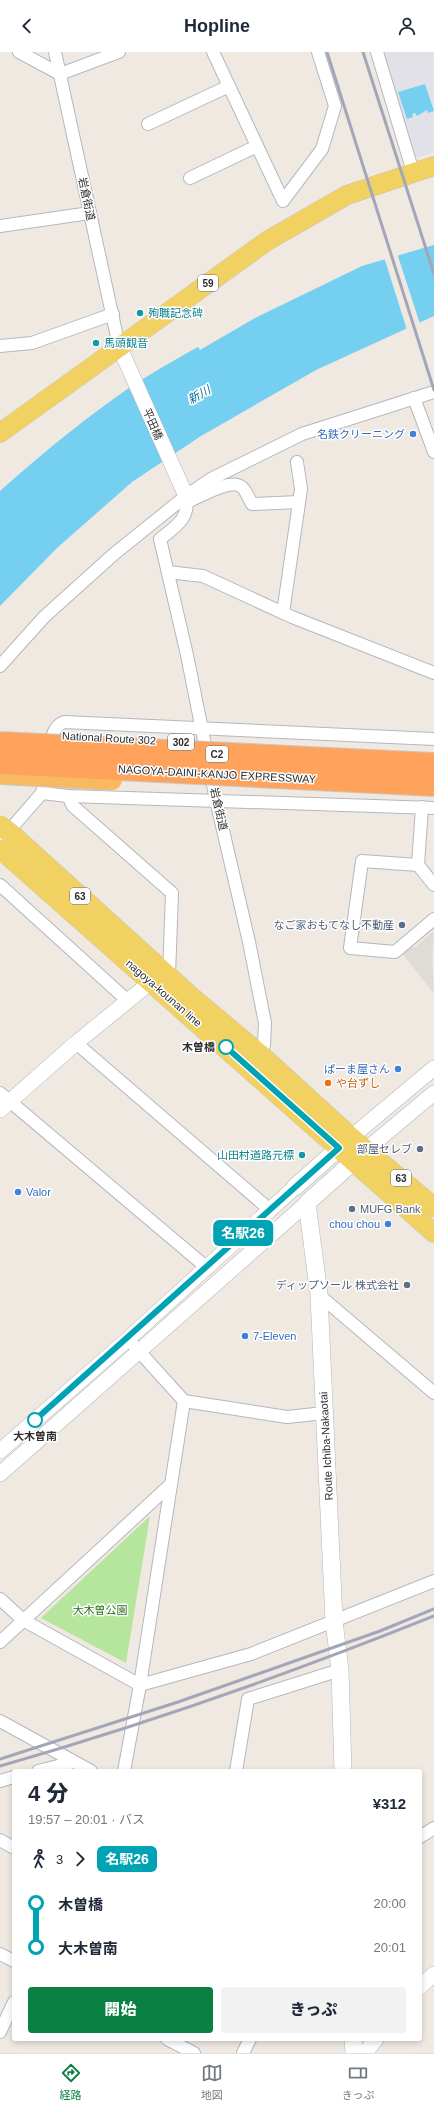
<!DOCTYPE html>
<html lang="ja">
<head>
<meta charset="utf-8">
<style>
	:root { --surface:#fff; --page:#f2f2f3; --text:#1f2937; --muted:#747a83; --line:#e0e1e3; --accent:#0b8043 }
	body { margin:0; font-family:Helvetica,"Noto Sans JP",sans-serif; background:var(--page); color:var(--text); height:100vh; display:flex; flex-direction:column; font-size:15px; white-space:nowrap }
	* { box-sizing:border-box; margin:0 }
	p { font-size:13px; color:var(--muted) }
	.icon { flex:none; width:22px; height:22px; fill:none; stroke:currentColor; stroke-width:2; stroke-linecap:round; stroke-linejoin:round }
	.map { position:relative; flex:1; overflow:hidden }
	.drawer { position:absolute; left:12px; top:1717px; width:410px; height:272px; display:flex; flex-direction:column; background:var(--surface); border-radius:4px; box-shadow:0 2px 6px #0003 }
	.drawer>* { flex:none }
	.badge { padding:0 8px; border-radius:6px; font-size:14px; line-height:26px }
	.map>.badge { position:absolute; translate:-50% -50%; box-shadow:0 0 0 2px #fff }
	.legs { display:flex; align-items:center; gap:6px; height:44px; padding:0 16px; font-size:13px }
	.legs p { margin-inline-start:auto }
	.overview { display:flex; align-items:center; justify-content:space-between; height:68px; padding:0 16px }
	h1 { font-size:22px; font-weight:800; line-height:30px }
	.action { display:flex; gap:8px; margin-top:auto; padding:8px 16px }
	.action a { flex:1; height:46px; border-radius:4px; background:var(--accent); color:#fff; font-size:16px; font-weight:800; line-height:46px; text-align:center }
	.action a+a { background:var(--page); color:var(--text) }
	ul { padding:0 16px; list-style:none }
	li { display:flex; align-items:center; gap:14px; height:44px; font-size:15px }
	li i { display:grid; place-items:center; width:6px; height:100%; margin:0 5px; background:currentColor }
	li i::after { content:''; width:10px; height:10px; margin:-5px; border:3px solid; border-radius:50%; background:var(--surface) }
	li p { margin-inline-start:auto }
	li:first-child i { background:linear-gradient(#0000 50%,currentColor 0) }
	li:last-child i { background:linear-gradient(currentColor 50%,#0000 0) }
	header { display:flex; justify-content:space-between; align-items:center; height:52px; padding:0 16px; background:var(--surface); font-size:18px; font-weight:800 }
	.dock { display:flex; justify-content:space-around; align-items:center; height:56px; border-top:1px solid var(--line); background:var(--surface); font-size:11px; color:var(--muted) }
	.dock a { display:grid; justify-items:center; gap:2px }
	.dock .current { color:var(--accent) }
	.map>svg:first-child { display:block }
</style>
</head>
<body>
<header><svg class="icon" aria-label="back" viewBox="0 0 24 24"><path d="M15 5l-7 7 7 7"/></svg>Hopline<svg class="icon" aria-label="person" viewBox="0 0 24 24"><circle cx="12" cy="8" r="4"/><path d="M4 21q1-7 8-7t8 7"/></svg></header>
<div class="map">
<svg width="434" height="2001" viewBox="0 0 434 2001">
	<rect width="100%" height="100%" fill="#efe9e1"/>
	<path fill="#e3e1e8" d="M380 0H434V101L415 106Z"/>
	<path fill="#b6e59e" d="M150 1464 126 1611 41 1566Z"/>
	<path fill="#dfdcd8" d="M434 879 432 906 434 942 402 901 410 892 414 896Z"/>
	<g fill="#75cff0">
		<path d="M425 32 434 59 428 61 427 58 417 64 415 61 412 62 413 65 407 67 398 40Z"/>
		<path d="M434 193V264L316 318 201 384 132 430 57 496 0 554V439C36 407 73 376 112 348 139 328 169 311 198 295L200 298 255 266 362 214Z"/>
	</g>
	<path fill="#efe9e1" d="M397 201 420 272 407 278 384 205Z"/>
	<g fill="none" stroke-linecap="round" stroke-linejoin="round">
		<defs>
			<g id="minor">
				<path d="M19 0 60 22 119 0"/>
				<path d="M55 0 119 294"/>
				<path d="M213 0 283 149 322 97 335 54 318 0"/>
				<path d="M377 0 413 120"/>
				<path d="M148 72 229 34"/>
				<path d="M190 126 257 94"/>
				<path d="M0 174 90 161"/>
				<path d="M0 294 32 291 113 262"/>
				<path d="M414 346 434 400"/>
				<path d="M186 444C190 467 176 474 160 487L187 603 216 748 249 890 265 971 264 993 259 1001"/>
				<path d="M187 450C197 446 230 427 240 434 245 436 249 447 252 452L299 450"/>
				<path d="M168 520 203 524 292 565 434 621"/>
				<path d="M283 561 301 437 297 410"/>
				<path d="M0 614 44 565 114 502 186 444 211 427 302 382 434 340"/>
				<path d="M50 699C52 687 52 675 64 670L434 687"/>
				<path d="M42 741 68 744 434 756"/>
				<path d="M68 744 73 754 172 841 169 923"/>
				<path d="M0 789 42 741 46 719"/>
				<path d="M418 813 422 755"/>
				<path d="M0 833 128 949"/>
				<path d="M434 833 418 813 362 809 350 896 395 900 434 867"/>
				<path d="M76 991 270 1158"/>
				<path d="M0 1041 206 1215"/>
				<path d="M319 1243 434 1341"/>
				<path d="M128 1287 184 1349 287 1365 324 1361"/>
				<path d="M0 1547 23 1568 140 1633 251 1602 434 1529"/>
				<path d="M0 1590 170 1433"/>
				<path d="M0 1669 91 1719"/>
				<path d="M38 1719 74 1710"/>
				<path d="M124 1719 140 1633 184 1349"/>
				<path d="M236 1719 248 1647 340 1618"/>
				<path d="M0 1729 14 1725"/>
				<path d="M420 1785 434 1776"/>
				<path d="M0 1788 14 1796"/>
				<path d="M0 1902 14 1909"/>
				<path d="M0 1980 14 1950"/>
				<path d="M167 1987 194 2001"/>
				<path d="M243 2001 250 1987"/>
			</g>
			<g id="tertiary">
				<path d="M119 294 186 444"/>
				<path d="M0 1058 76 991 151 930"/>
				<path d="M343 1092 434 1016"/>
				<path d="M367 1097 434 1041"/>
				<path d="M0 1399 128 1287 295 1135"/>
				<path d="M0 1422 307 1151"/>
				<path d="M420 1935 434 1922"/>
				<path d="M365 2001 376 1987"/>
			</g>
			<g id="secondary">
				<path d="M295 1135 339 1096"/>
				<path d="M343 1719 340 1618 334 1569 319 1243 307 1151 364 1100"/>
				<path d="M353 1987 354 2001"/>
			</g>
			<g id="primary">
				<path d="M0 381 267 189 347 143 434 114"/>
				<path d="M15 785 193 946 259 1001 351 1085 434 1155"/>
				<path d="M0 797 434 1181"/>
			</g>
		</defs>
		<use href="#minor" stroke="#b4b7c1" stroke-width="14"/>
		<use href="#tertiary" stroke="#b4b7c1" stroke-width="16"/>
		<use href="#secondary" stroke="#b4b7c1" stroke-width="18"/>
		<use href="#primary" stroke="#c9c9c9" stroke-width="20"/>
		<use href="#minor" stroke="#fff" stroke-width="12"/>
		<use href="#tertiary" stroke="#fff" stroke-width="15"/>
		<use href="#secondary" stroke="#fff" stroke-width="17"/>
		<use href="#primary" stroke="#f2d163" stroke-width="19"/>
		<g stroke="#a3a6b8" stroke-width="3">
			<path d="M327 0 434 338"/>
			<path d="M363 0 434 222"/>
			<path d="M0 1707 178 1650 380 1579 434 1557"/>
			<path d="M0 1714C147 1672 292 1621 434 1564"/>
		</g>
		<defs>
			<path id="primary-bridge" d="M0 773 15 785"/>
			<path id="trunk-bridge" d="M0 722 112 728"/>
			<g id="motorway-bridge">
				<path d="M0 691 434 712"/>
				<path d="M0 711 434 733"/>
			</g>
		</defs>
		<use href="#primary-bridge" stroke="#c9c9c9" stroke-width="20" stroke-linecap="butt"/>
		<use href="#trunk-bridge" stroke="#c9c9c9" stroke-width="22" stroke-linecap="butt"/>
		<use href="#motorway-bridge" stroke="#c9c9c9" stroke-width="24" stroke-linecap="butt"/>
		<use href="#primary-bridge" stroke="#f2d163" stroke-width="19"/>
		<use href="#trunk-bridge" stroke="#f8ba60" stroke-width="20"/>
		<use href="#motorway-bridge" stroke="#ffa35c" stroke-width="22"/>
	</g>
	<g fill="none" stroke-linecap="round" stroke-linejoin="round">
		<defs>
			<path id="line-1" d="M35 1368 339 1096 226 995"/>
		</defs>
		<use href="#line-1" stroke="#fff" stroke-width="9"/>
		<use href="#line-1" stroke="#00a3b4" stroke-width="6"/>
	</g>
	<g fill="#0f9aa8" stroke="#fff" stroke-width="1.5">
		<circle cx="140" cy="261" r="4"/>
		<circle cx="96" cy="291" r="4"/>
		<circle cx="302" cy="1103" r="4"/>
	</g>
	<g fill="#3f7fe0" stroke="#fff" stroke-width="1.5">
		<circle cx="413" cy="382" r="4"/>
		<circle cx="398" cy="1017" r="4"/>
		<circle cx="18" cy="1140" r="4"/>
		<circle cx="388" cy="1172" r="4"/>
		<circle cx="245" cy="1284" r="4"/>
	</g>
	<g fill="#5c6f8a" stroke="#fff" stroke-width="1.5">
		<circle cx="402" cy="873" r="4"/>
		<circle cx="420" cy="1097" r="4"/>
		<circle cx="352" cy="1157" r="4"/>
		<circle cx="407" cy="1233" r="4"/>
	</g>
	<g fill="#fff" stroke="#00a3b4" stroke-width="2">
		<circle cx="226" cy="995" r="7"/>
		<circle cx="35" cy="1368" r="7"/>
	</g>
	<circle fill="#e8710a" stroke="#fff" stroke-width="1.5" cx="328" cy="1031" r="4"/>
	<g text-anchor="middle" stroke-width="3" stroke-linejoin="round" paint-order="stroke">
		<g fill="#fff" stroke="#6d6d6d" stroke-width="1">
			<rect x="198" y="223" width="20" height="16" rx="3"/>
			<rect x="168" y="682" width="26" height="16" rx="3"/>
			<rect x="206" y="694" width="22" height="16" rx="3"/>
			<rect x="70" y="836" width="20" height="16" rx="3"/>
			<rect x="391" y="1118" width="20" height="16" rx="3"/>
		</g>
		<g font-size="10" font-weight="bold" fill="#2e2e2e">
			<text x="208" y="235">59</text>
			<text x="181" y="694">302</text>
			<text x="217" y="706">C2</text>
			<text x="80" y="848">63</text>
			<text x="401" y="1130">63</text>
		</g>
		<g font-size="11" fill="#2e2e2e" stroke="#fff">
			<text transform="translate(87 147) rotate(78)" y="4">岩倉街道</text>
			<text transform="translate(153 372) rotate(66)" y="4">平田橋</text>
			<text transform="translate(109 686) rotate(3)" y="4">National Route 302</text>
			<text transform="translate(217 722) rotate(3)" y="4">NAGOYA-DAINI-KANJO EXPRESSWAY</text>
			<text transform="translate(219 757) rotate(77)" y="4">岩倉街道</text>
			<text transform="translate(164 941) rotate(41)" y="4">nagoya-kounan line</text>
			<text transform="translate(326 1394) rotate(-93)" y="4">Route Ichiba-Nakaotai</text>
		</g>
		<g font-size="11" fill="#0d838f" stroke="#fff" text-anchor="start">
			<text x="148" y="265">殉職記念碑</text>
			<text x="104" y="295">馬頭観音</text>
			<text x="294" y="1107" text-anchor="end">山田村道路元標</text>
		</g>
		<g font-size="11" fill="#366cbe" stroke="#fff" text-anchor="end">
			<text x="405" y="386">名鉄クリーニング</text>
			<text x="390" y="1021">ぱーま屋さん</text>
			<text x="26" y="1144" text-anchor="start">Valor</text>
			<text x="380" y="1176">chou chou</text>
			<text x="253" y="1288" text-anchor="start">7-Eleven</text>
		</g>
		<g font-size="11" fill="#4e5e75" stroke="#fff" text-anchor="end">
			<text x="394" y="877">なご家おもてなし不動産</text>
			<text x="412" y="1101">部屋セレブ</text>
			<text x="360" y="1161" text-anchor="start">MUFG Bank</text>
			<text x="399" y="1237">ディップソール 株式会社</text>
		</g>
		<g font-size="11" font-weight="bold" fill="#2e2e2e" stroke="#fff" text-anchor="end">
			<text x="215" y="999">木曽橋</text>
			<text x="35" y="1388" text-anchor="middle">大木曽南</text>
		</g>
		<g font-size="11" fill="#c56008" stroke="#fff" text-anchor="start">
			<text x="336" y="1035">や台ずし</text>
		</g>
		<g font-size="11" fill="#2c6e1b" stroke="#fff">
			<text x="100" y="1562">大木曽公園</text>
		</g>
		<g font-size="12" font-style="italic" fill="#0d6fa3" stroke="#fff">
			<text transform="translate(199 343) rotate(-29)" y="4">新川</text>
		</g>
	</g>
</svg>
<b class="badge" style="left:243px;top:1181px;background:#00a3b4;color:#fff">名駅26</b>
<section class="drawer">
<div class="overview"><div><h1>4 分</h1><p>19:57 – 20:01 · バス</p></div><b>¥312</b></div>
<div class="legs"><svg class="icon" aria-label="walk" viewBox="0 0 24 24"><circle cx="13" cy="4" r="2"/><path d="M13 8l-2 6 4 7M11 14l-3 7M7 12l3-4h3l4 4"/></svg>3<svg class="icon" aria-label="forward" viewBox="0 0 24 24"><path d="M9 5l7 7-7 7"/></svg><b class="badge" style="background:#00a3b4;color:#fff">名駅26</b></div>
<ul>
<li><i style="color:#00a3b4"></i><b>木曽橋</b><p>20:00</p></li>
<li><i style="color:#00a3b4"></i><b>大木曽南</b><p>20:01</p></li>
</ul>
<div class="action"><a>開始</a><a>きっぷ</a></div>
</section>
</div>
<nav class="dock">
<a class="current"><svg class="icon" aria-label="directions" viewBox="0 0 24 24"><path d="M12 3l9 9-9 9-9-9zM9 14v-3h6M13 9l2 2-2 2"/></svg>経路</a>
<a><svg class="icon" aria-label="map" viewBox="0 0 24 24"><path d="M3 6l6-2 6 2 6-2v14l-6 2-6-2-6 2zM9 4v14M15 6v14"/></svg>地図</a>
<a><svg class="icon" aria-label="tickets" viewBox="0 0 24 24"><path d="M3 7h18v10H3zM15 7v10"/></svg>きっぷ</a>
</nav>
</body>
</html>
